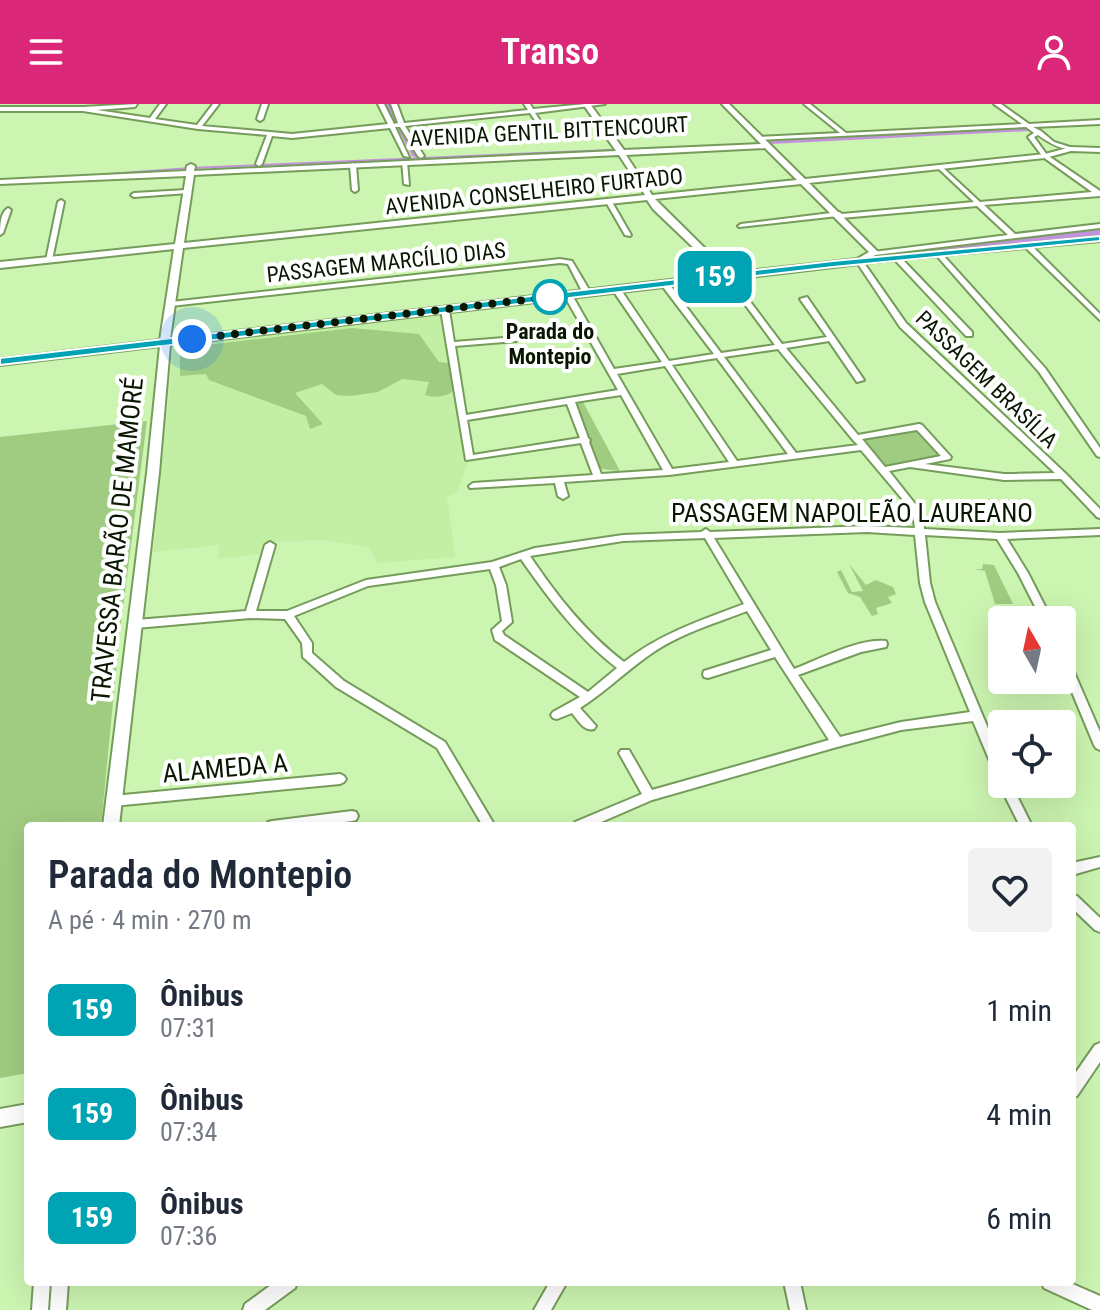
<!DOCTYPE html>
<html lang="pt">
<head>
<meta charset="utf-8">
<style>
	:root { --surface:#fff; --page:#f2f2f3; --text:#1f2937; --muted:#747a83; --accent:#db2777 }
	body { margin:0; font-family:"Roboto Condensed",sans-serif; background:var(--page); color:var(--text); height:100vh; display:flex; flex-direction:column; font-size:30px; white-space:nowrap }
	* { box-sizing:border-box; margin:0 }
	p { font-size:26px; color:var(--muted) }
	.icon { flex:none; width:44px; height:44px; fill:none; stroke:currentColor; stroke-width:2; stroke-linecap:round; stroke-linejoin:round }
	.map { position:relative; flex:1; overflow:hidden }
	.sheet { position:absolute; left:24px; top:718px; width:1052px; height:464px; display:flex; flex-direction:column; background:var(--surface); border-radius:8px; box-shadow:0 8px 32px #0002 }
	.sheet>* { flex:none }
	.badge { padding:0 16px; border-radius:12px; font-size:28px; line-height:52px }
	.needle { width:52px; rotate:351deg }
	.controls { position:absolute; left:988px; top:502px; display:grid; gap:16px }
	.controls a { display:grid; place-items:center; width:88px; height:88px; border-radius:8px; background:var(--surface); box-shadow:0 8px 32px #0002; font-size:40px }
	.you { position:absolute; width:40px; height:40px; margin:-20px; border:6px solid #fff; border-radius:50%; background:#1a73e8; box-shadow:0 0 0 12px #1a73e833 }
	.map>.badge { position:absolute; translate:-50% -50%; box-shadow:0 0 0 4px #fff }
	.round { display:grid; place-items:center; flex:none; width:84px; height:84px; border-radius:8px; background:var(--page) }
	.summary { display:flex; align-items:center; justify-content:space-between; height:136px; padding:0 24px }
	h1 { font-size:38px; font-weight:600; line-height:60px }
	ul { padding:0; list-style:none }
	li { display:flex; align-items:center; gap:24px; height:104px; padding:0 24px }
	li div { flex:1 }
	li b { display:block; font-size:30px }
	li em { font-style:normal }
	li .badge { min-width:88px; font-weight:700; text-align:center }
	header { display:flex; justify-content:space-between; align-items:center; height:104px; padding:0 24px; background:var(--accent); color:#fff; font-size:36px; font-weight:600 }
	.map>svg:first-child { display:block }
</style>
</head>
<body>
<header><svg class="icon" aria-label="menu" viewBox="0 0 24 24"><path d="M4 6h16M4 12h16M4 18h16"/></svg>Transo<svg class="icon" aria-label="person" viewBox="0 0 24 24"><circle cx="12" cy="8" r="4"/><path d="M4 21q1-7 8-7t8 7"/></svg></header>
<div class="map">
<svg width="1100" height="1206" viewBox="0 0 1100 1206">
	<rect width="100%" height="100%" fill="#ccf5b1"/>
	<path fill="#c2efa3" d="M445 206 469 354 458 387 447 393 455 453 378 459 368 443 322 436 269 438 265 449 219 455V441L153 448 174 237Z"/>
	<g fill="#a0cc81">
		<path d="M352 224 419 230 439 258 448 259 455 272 454 287C445 293 436 294 425 291L429 278 402 275 378 288 350 292 336 291 322 280 295 289 323 320 310 325 306 312 209 276 206 270 180 272V244Z"/>
		<path d="M583 298 620 367 601 365 575 300Z"/>
		<path d="M147 317 120 527 101 722H28V969L0 974V333Z"/>
		<path d="M919 323 944 351 882 363 859 334Z"/>
		<path d="M849 460 866 481 876 476 893 483 896 490 888 493 892 499 876 504 878 510 872 512 860 493 848 489 837 468 841 466 852 488 863 487Z"/>
		<path d="M983 460 994 461 1013 500H995L985 467 974 465H982Z"/>
	</g>
	<g fill="#c293dc">
		<path d="M1026 24 1029 27 771 40 768 37Z"/>
		<path d="M610 45 612 47 194 65 0 77 190 63Z"/>
		<path d="M1100 125V131L886 155 883 152 884 149Z"/>
	</g>
	<g fill="none" stroke-linecap="round" stroke-linejoin="round">
		<path fill="#c293dc" fill-rule="evenodd" d="M385 0H391L419 54 412 52Z"/>
		<defs>
			<g id="minor">
				<path d="M137 0 135 3 97 6 150 14 160 0H166L155 15 197 21 213 0H219L202 22 292 30 388 20 378 0H384L394 20 398 19 391 0H397L404 19 528 6 524 0H530L533 5 586 0H605L535 9 549 30 546 32 530 9 405 22 424 52 421 54 418 52 400 23H395L409 53 404 52 390 24 292 34 272 32 262 60 259 62 256 60 267 31 198 25 83 7H0V3H83Z"/>
				<path d="M262 0H268L263 15 260 17 257 15Z"/>
				<path d="M804 0H810L846 29 1022 20 994 0H1001L1029 20 1100 16V20L1033 23 1041 27 1054 38 1073 44V46C1060 45 1049 39 1038 31L1034 33 1047 51 1100 87V92L984 101 1015 130 1100 120V124L875 151 873 150V148L1008 131 977 102 841 114 838 112 739 123 738 122 741 120 839 108 842 110 974 98 938 64 937 63 940 61 980 98 1092 88 1043 53 1028 33 1034 29 1026 23 757 36 756 35 759 33 840 29Z"/>
				<path d="M402 57 407 58 409 81 404 80Z"/>
				<path d="M353 59 356 61 358 86 355 88 352 86 350 61Z"/>
				<path d="M186 86 188 87V89L134 93 131 91 134 89Z"/>
				<path d="M61 96 64 98 52 156 49 158 46 156 58 98Z"/>
				<path d="M609 96 612 98 631 131 630 132 625 131 606 98Z"/>
				<path d="M8 104 11 106 3 129 0 131C0 122 0 109 8 104Z"/>
				<path d="M1100 133V137L1033 143 1100 210V216L1026 144 943 151 1045 264 1100 344V353L1097 352 1039 268 937 152 902 155 972 228V232H966L895 156 864 159 906 219 1066 370 1100 405V414L1097 413 1061 375 1004 376 910 363 889 367 923 410 924 425 1000 429 1100 425V431L1007 435 1028 469 1052 516H1042L1018 469 997 435 925 431 930 479 935 498 1002 658V680H1011L1032 722H1020L999 680 1001 676 996 672 973 617 901 626 837 643 652 696 592 722H573L575 718 642 690 619 649 621 646H629L652 686 829 636 775 553 708 574 704 573 703 570 704 567 771 546 747 507C716 519 684 528 655 547 629 564 607 587 580 604L596 622 594 625C584 628 578 616 572 609L557 615 553 614 551 611 553 608 580 593 495 536 492 526 502 517 496 481 490 465 368 482 294 512 312 539V549L344 577 445 638 495 722H483L437 644 336 583 303 553 302 539 285 515 250 514 136 524 131 520 136 516 246 507 265 441 270 438 275 441 256 507H287L366 476 492 458 535 444 623 431 701 428 706 425 710 428 867 422 915 424 913 410 909 403 861 346 669 371 564 378 568 392 563 395 558 392 555 379 470 384 469 382 473 379 593 371 581 339 466 356 441 206 445 204 449 206 454 238 516 233 520 235 516 237 455 242 466 311 618 286 564 191 568 189 572 191 614 265 662 258 612 185 616 183H619L669 257 714 250 660 179 664 177H667L721 249 775 241 724 172 730 171 782 240 827 233 800 195 807 193 864 276 857 278 829 237 786 244 858 331 919 320 922 321 951 353 950 355 925 360 1004 370 1055 369 900 223 856 157 859 155ZM778 245 853 336 858 341 796 349 724 253ZM717 254 788 350 737 357 672 261ZM665 262 729 358 672 365 617 270ZM621 291 663 366 601 370 589 338 590 336 588 334 575 298ZM567 300 580 334 473 351 467 316ZM917 326 941 352 885 363 862 335ZM867 428 915 431 920 479 925 498 970 608 901 618 840 633 798 571 861 548 886 543 887 540 886 537C859 534 820 555 794 565L714 434ZM705 434 744 500C701 516 660 530 624 558 586 529 557 492 530 452L623 437ZM521 455C549 495 578 534 617 564L588 588 504 531 502 527 512 518 506 481 499 463Z"/>
				<path d="M560 155 572 157 591 189 590 191H584L568 160 560 159 171 202 167 200 171 198Z"/>
				<path d="M1062 548 1067 552 1100 628V646L1096 644 1094 641 1062 564Z"/>
				<path d="M340 670 344 672 346 675 344 678 340 680 113 702 109 701 107 697 109 693 113 692Z"/>
				<path d="M352 707 356 708 358 712 356 716 352 717 313 722H266L268 718 272 717Z"/>
				<path d="M1100 753V763L1072 771V759Z"/>
				<path d="M1072 790 1077 792 1100 814V828L1095 826 1072 804Z"/>
				<path d="M1100 939V958L1077 992 1072 994V974L1095 941Z"/>
				<path d="M34 1178H50L48 1206H32Z"/>
				<path d="M52 1178H68L66 1206H50Z"/>
				<path d="M275 1178H297L295 1184 265 1206H243L245 1200Z"/>
				<path d="M550 1178H567L551 1206H534Z"/>
				<path d="M784 1178H800L806 1206H790Z"/>
				<path d="M1042 1178H1068L1100 1192V1206H1092L1044 1184Z"/>
			</g>
			<g id="tertiary">
				<path d="M583 0H590L624 46 761 40 722 0H729L805 75 1045 50 1071 43 1100 44V48L1071 47 1045 54 809 79 879 149 859 160 170 241 159 369 119 722H103L147 369 160 242 0 261V255L160 236 174 145 0 164V158L175 140 186 72 0 80V76L186 67 187 62 191 60 195 62 194 67 616 47ZM765 44 797 76 652 91 626 51ZM619 51 645 91 184 139 194 71ZM801 80 869 148 857 155 730 169 655 95ZM647 96 653 105 721 170 170 235 183 144Z"/>
				<path d="M28 1000V1018L0 1023V1005Z"/>
			</g>
		</defs>
		<use href="#minor" stroke="#769c5b" stroke-width="4"/>
		<use href="#tertiary" stroke="#769c5b" stroke-width="4"/>
		<use href="#minor" fill="#fff" fill-rule="evenodd"/>
		<use href="#tertiary" fill="#fff" fill-rule="evenodd"/>
	</g>
	<path fill="#00a3b4" stroke="#fff" stroke-width="2" d="M1100 132V137L833 163 0 261V254L833 157Z"/>
	<g fill="none" stroke-linecap="round" stroke-linejoin="round">
		<path stroke="#091701" stroke-width="8" stroke-dasharray="0 14.4" d="M192 235 550 193"/>
	</g>
	<circle fill="#fff" stroke="#00a3b4" stroke-width="4" cx="550" cy="193" r="16"/>
	<g text-anchor="middle" stroke-width="8" stroke-linejoin="round" paint-order="stroke">
		<g font-size="22" fill="#091701" stroke="#fff">
			<text transform="translate(549 27) rotate(-3)" y="8">AVENIDA GENTIL BITTENCOURT</text>
			<text transform="translate(534 87) rotate(-6)" y="8">AVENIDA CONSELHEIRO FURTADO</text>
			<text transform="translate(386 158) rotate(-6)" y="8">PASSAGEM MARCÍLIO DIAS</text>
			<text transform="translate(987 275) rotate(44)" y="8">PASSAGEM BRASÍLIA</text>
		</g>
		<g font-size="22" font-weight="bold" fill="#091701" stroke="#fff">
			<text x="550" y="235">Parada do<tspan x="550" dy="25">Montepio</tspan></text>
		</g>
		<g font-size="26" fill="#091701" stroke="#fff">
			<text x="852" y="418">PASSAGEM NAPOLEÃO LAUREANO</text>
			<text transform="translate(117 436) rotate(-84)" y="9">TRAVESSA BARÃO DE MAMORÉ</text>
			<text transform="translate(225 664) rotate(-5)" y="9">ALAMEDA A</text>
		</g>
	</g>
</svg>
<div class="controls">
<a><svg class="needle" viewBox="-14 -14 28 28"><path d="M0-13l5 13h-10z" fill="#e53935"/><path d="M0 13l5-13h-10z" fill="#747a83"/></svg></a>
<a><svg class="icon" aria-label="locate" viewBox="0 0 24 24"><circle cx="12" cy="12" r="6"/><path d="M12 2v4M12 18v4M2 12h4M18 12h4"/></svg></a>
</div>
<div class="you" style="left:192px;top:235px"></div>
<b class="badge" style="left:715px;top:173px;background:#00a3b4;color:#fff">159</b>
<section class="sheet">
<div class="summary"><div><h1>Parada do Montepio</h1><p>A pé · 4 min · 270 m</p></div><a class="round"><svg class="icon" aria-label="heart" viewBox="0 0 24 24"><path d="M12 20l-8-8c-3-5 5-10 8-4 3-6 11-1 8 4z"/></svg></a></div>
<ul>
<li><span class="badge" style="background:#00a3b4;color:#fff">159</span><div><b>Ônibus</b><p>07:31</p></div><em>1 min</em></li>
<li><span class="badge" style="background:#00a3b4;color:#fff">159</span><div><b>Ônibus</b><p>07:34</p></div><em>4 min</em></li>
<li><span class="badge" style="background:#00a3b4;color:#fff">159</span><div><b>Ônibus</b><p>07:36</p></div><em>6 min</em></li>
</ul>
</section>
</div>
</body>
</html>
